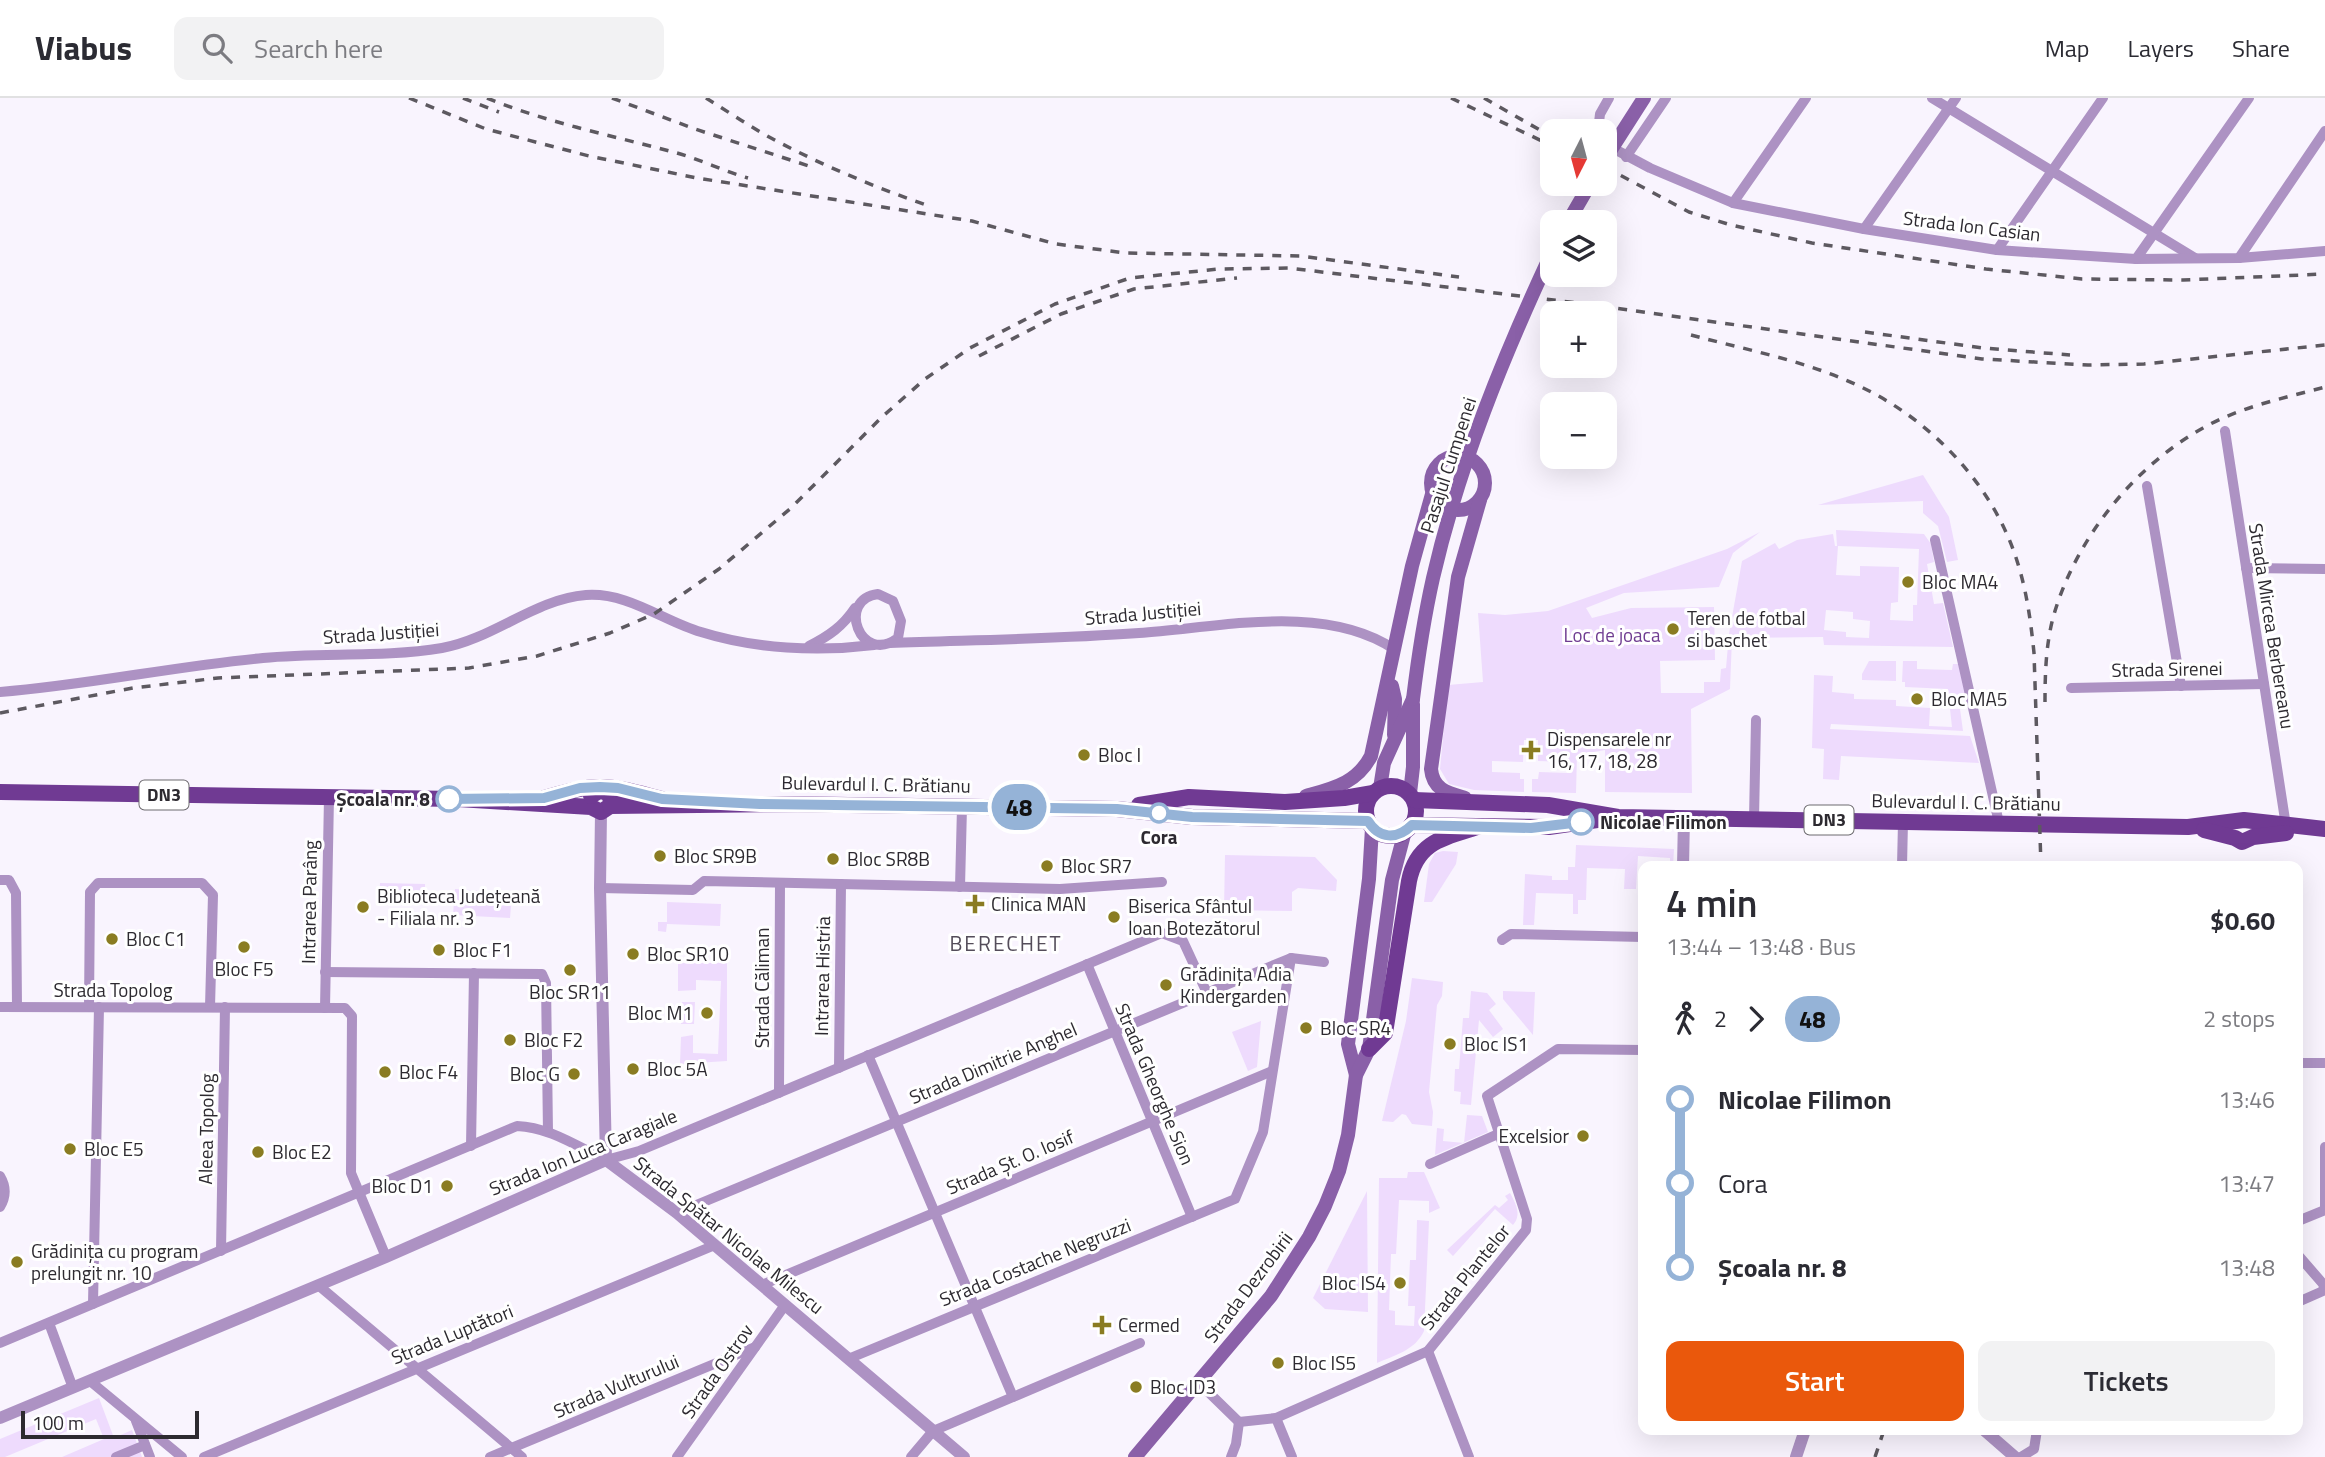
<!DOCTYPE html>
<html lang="en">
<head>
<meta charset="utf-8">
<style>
	:root { --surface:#fff; --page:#f2f2f3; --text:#2b2b33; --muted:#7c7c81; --line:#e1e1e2; --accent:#ea580c }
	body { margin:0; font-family:"Titillium Web",sans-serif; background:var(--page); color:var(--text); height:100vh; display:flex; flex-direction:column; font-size:26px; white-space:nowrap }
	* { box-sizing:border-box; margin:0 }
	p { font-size:23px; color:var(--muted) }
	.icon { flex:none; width:38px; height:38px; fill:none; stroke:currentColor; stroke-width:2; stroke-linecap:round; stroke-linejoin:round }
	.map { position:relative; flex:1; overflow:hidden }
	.details { position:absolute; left:1638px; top:763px; width:665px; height:574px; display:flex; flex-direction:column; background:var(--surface); border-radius:14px; box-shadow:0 7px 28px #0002 }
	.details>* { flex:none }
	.badge { padding:0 14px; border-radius:23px; font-size:24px; line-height:46px }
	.needle { width:46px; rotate:186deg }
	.tools { position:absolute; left:1540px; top:21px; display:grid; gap:14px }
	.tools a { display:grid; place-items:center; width:77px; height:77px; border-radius:14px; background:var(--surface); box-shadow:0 7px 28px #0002; font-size:35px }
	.scale { position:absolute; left:21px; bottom:18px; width:178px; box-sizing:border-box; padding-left:7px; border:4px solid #2d2a30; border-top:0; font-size:19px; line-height:24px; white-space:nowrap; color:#2d2a30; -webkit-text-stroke:5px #fff; paint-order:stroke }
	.map>.badge { position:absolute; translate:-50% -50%; box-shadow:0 0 0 4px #fff }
	.legs { display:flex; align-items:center; gap:10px; height:77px; padding:0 28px; font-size:23px }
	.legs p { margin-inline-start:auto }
	.headline { display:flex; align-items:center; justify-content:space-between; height:119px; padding:0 28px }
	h1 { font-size:38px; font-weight:600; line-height:52px }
	.cta { display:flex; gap:14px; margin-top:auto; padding:14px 28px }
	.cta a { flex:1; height:80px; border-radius:14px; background:var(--accent); color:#fff; font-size:28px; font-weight:600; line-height:80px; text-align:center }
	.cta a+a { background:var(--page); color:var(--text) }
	ul { padding:0 28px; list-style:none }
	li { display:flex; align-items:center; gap:24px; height:84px; font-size:26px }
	li i { display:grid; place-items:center; width:10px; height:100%; margin:0 9px; background:currentColor }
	li i::after { content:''; width:18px; height:18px; margin:-9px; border:5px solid; border-radius:50%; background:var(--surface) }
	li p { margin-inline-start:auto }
	li:first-child i { background:linear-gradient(#0000 50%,currentColor 0) }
	li:last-child i { background:linear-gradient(currentColor 50%,#0000 0) }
	header { display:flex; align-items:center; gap:42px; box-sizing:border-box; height:98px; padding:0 35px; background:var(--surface); border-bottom:2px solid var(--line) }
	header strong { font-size:33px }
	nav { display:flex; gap:38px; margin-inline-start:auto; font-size:24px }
	.search { width:490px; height:63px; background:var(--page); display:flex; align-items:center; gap:18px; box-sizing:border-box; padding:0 24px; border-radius:14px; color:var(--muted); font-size:26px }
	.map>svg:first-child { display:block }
</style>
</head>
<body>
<header>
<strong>Viabus</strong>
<div class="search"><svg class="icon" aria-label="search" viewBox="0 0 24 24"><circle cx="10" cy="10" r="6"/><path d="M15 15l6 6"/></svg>Search here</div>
<nav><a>Map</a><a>Layers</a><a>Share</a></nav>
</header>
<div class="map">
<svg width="2325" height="1359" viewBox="0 0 2325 1359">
	<rect width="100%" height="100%" fill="#f9f4fe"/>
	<g fill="#eedbfd" fill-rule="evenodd">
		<path d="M1923 377 1949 419 1958 462 1947 464 1938 428 1923 415V403L1818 407Z"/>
		<path d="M1836 432 1924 436 1931 446 1934 464 1927 466 1934 506 1943 505 1953 549 1824 547 1823 539 1732 540 1730 591 1691 611 1692 695 1605 694V652L1577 657 1576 695 1532 694V681H1538L1539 674 1568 675V664L1538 663V642H1524L1523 664 1492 663V674L1520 675V681H1524V694L1474 692 1449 686 1440 671 1448 587 1483 584 1478 515 1505 517 1548 513 1727 451 1760 434 1733 455 1719 489 1624 495 1586 510 1592 520 1631 510 1714 509 1715 562 1660 563 1661 595H1704V584H1720L1721 571 1726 570 1729 536 1742 463 1775 445 1779 451 1797 442 1833 436 1835 448H1837ZM1838 448 1919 451 1917 507H1913V523L1890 522 1891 505 1898 504 1899 469 1860 468V478L1836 477ZM1826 512 1853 514V521L1870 523 1869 540 1846 539V534L1824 532Z"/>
		<path d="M1869 563H1896V583L1862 582V576Z"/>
		<path d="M1903 563H1917V571L1952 572 1953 566H1958L1968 602H1947L1948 591 1905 589V584H1902Z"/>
		<path d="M1814 577 1833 578 1832 594 1854 596V601L1896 602V608L1930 610 1929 628 1952 629 1950 611H1960L1963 633 1831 626 1830 631 1970 638 1979 665 1841 658 1839 682 1823 681 1824 651 1812 650Z"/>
		<path d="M1576 747 1674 751 1673 768H1670V760L1638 758 1636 791H1624L1625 771 1587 770 1586 802H1578V816H1573V796L1536 795 1534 827H1523L1525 776 1552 778V782H1568V769H1575Z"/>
		<path d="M1443 753 1458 754 1456 766 1432 804H1424L1429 766 1435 755Z"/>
		<path d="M1225 757 1315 759 1337 782 1336 793 1298 790 1292 794V813L1224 812Z"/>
		<path d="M380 785 425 786V805H379Z"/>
		<path d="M455 791 512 795 510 820 453 817Z"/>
		<path d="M667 804 721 806 720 828 667 826 666 834 658 833V824H667Z"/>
		<path d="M678 865H727V963L680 966 681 939 693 937V955L718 956 721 883 696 882V892L678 893Z"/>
		<path d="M1412 880 1443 884 1442 898 1437 907 1429 994 1433 1014 1432 1028 1412 1026 1406 1017 1402 1016 1393 1024 1382 1023 1406 923Z"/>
		<path d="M1471 893 1487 895 1496 906 1489 912 1503 931 1493 939 1479 922 1471 1007 1460 1006 1461 994 1454 993 1455 971H1459L1463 920H1469Z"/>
		<path d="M1503 893 1535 894 1533 937 1503 901Z"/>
		<path d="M682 904H695L694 926H681Z"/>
		<path d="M1261 923 1257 969 1248 973 1232 934Z"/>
		<path d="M1467 1017 1482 1018 1488 1034 1435 1057 1437 1030 1444 1031 1443 1043 1464 1045Z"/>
		<path d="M1408 1074H1424L1440 1110 1429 1115V1103L1399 1102 1396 1156H1391L1389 1212 1395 1213V1227L1414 1228 1415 1208H1408L1410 1162H1416L1417 1122 1429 1123 1424 1233C1415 1252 1396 1257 1377 1265L1379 1080H1407Z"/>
		<path d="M1367 1093 1368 1214 1325 1211 1313 1200Z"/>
		<path d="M1510 1095C1516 1106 1522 1117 1513 1127L1495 1111 1453 1158 1447 1152 1495 1107 1499 1110 1508 1102 1505 1098Z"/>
		<path d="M99 1300 114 1340 132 1332 142 1359H62L104 1341 96 1321 5 1359H0V1341Z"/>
	</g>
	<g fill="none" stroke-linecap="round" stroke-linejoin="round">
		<g stroke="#ad92c3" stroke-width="10">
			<path d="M1932 0 2195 160"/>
			<path d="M1598 33 1600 16 1609 0"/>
			<path d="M1605 46 1650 70 1733 105 1864 131 1997 152 2136 161 2239 160 2325 153"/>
			<path d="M1626 59 1666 0"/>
			<path d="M1733 105 1806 0"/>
			<path d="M1864 131 1956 0"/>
			<path d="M1997 152 2103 0"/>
			<path d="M2239 160 2325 33"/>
			<path d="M2136 161 2249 0"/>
			<path d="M2225 333 2286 728"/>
			<path d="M2147 388 2181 588"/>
			<path d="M1935 442 1999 725"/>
			<path d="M2246 470 2325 471"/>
			<path d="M878 496 893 503 901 523 898 540C860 568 836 501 878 496Z"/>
			<path d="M890 545C973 542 1057 541 1139 535 1218 530 1323 504 1394 551"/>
			<path d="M809 548C829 538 843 528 855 510"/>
			<path d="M2071 590 2264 586"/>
			<path d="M0 594C88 587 175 568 263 560 322 554 383 560 442 550 493 541 535 501 586 497 628 494 663 523 701 534 755 551 818 554 874 547"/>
			<path d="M1754 721 1756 622"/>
			<path d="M1902 768 1903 724"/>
			<path d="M0 782H9L16 795 17 909"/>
			<path d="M960 789 962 709"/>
			<path d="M600 790 693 792 704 783 1060 791 1162 784"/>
			<path d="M1502 842 1511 836 1643 839"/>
			<path d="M1087 866 1192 1119"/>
			<path d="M325 874 542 876 546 885 548 1034"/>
			<path d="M0 909 345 910 352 918 351 1075 386 1159"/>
			<path d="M89 909 90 794 98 785H202L213 797 210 909"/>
			<path d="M325 910 329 699"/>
			<path d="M868 957 1013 1299"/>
			<path d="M2298 965H2325"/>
			<path d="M839 970 841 786"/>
			<path d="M779 995 780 785"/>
			<path d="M471 1048 474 875"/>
			<path d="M1430 1066 1498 1036"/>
			<path d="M0 1078C6 1088 6 1099 0 1109"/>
			<path d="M2325 1112V1049"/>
			<path d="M677 1115 1291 860 1324 864"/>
			<path d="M2298 1123 2325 1112"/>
			<path d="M221 1153 225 909"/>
			<path d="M2298 1157 2324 1187 2323 1193 2298 1204"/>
			<path d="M318 1187 522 1359"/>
			<path d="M762 1187 1272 973"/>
			<path d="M93 1206 99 909"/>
			<path d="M49 1225 73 1290"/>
			<path d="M0 1245 517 1028C549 1029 578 1049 606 1062L639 1053 1162 835 1183 843 1207 895"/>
			<path d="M1428 1253 1469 1359"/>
			<path d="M848 1261 1235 1101 1263 1034 1291 860"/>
			<path d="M90 1283 182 1359"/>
			<path d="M1199 1285 1239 1324"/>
			<path d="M1276 1320 1292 1359"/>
			<path d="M136 1323 150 1359"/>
			<path d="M1239 1324 1276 1320 1428 1253 1526 1132 1527 1121 1487 998 1558 951 1643 952"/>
			<path d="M116 1359 145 1347"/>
			<path d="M204 1359 715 1147"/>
			<path d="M490 1359 755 1249"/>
			<path d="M677 1359 785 1207"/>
			<path d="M911 1359 933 1333 1140 1245"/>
			<path d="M1231 1359 1236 1346 1239 1324"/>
			<path d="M2021 1359 2034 1351 2037 1332"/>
		</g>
		<g stroke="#ad92c3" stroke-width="12">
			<path d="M601 714 600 790 606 1062 677 1115 964 1359"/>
			<path d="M1683 768 1684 720"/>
			<path d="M0 1320 386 1159 606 1062"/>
			<path d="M1984 1332 2015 1359"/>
			<path d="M1796 1359 1805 1332"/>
		</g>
		<g stroke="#8a60a8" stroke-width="14">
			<path d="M1568 124 1590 86"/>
			<circle cx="1458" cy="385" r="27"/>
			<path d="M1392 588 1395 601 1394 637"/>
			<path d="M1380 690 1384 665 1413 601"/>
			<path d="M1410 695 1413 669V606"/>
			<path d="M1306 698C1334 690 1357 685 1371 658L1412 468 1432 396"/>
			<path d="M1465 700C1448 695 1433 692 1431 671L1458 479 1480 402"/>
			<path d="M1356 977 1348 946 1369 781 1372 730"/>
			<path d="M1135 1359 1271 1198 1309 1139 1325 1108 1339 1073 1348 1037 1356 977 1369 951 1392 782 1405 733"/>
		</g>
		<g stroke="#703a93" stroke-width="16">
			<circle cx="1391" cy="713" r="25"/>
			<path d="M0 694 458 701 591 709 601 714 610 708"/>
			<path d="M591 698 599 693 606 694 610 699 628 700"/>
			<path d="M544 700C562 695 581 689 600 689 621 689 642 696 662 701"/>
			<path d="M1414 702 1548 707 1618 719 2188 729 2244 722 2325 731"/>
			<path d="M1139 707 1189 699 1285 704 1344 700 1373 695"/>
			<path d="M610 708 781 706 1117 711 1192 719 1368 723"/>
			<path d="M1411 727 1549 729 1604 721"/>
			<path d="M2204 732 2235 740 2242 744 2253 739 2286 735"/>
			<path d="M1369 951 1385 935 1409 783C1417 742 1447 739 1481 728"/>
		</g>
		<g stroke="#5d5960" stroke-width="3.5" stroke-dasharray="9 9" stroke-linecap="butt">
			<path d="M409 0 486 31 589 58 697 80 972 123 1056 146 1126 155 1301 158 1459 179"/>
			<path d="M463 0 499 14"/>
			<path d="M487 0C548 25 614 38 677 55 701 62 724 73 748 80"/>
			<path d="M612 0 695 31 809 68"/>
			<path d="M706 0C727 13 749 28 771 40 823 68 877 90 932 109"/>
			<path d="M1451 0 1542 43"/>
			<path d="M1484 0 1552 39"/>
			<path d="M1605 69 1689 114 1731 127 1812 145 1986 171 2082 181 2183 182 2325 176"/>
			<path d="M1865 234 1983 250 2070 257"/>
			<path d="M1691 237C1747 252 1807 263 1859 288 1932 322 1995 389 2018 466 2027 495 2031 525 2034 555L2041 768"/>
			<path d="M979 258 1061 216 1134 191 1237 180"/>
			<path d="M2045 604C2045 574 2046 542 2055 513 2078 438 2135 368 2203 330 2240 309 2284 300 2325 289"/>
			<path d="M0 615 133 590 218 580 469 570 537 558 610 535 654 516 719 471 791 410 882 319 925 281 970 250 1055 206 1130 180 1219 171 1289 170 1578 205 1982 261 2088 267 2144 266 2325 247"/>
			<path d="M1875 1359 1884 1332"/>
		</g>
		<g stroke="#8a60a8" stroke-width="14">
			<path d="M1605 61 1644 0"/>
			<path d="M1413 601C1418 560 1424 520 1433 480 1459 367 1503 259 1552 154"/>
		</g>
	</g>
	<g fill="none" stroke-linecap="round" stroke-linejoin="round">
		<defs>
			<path id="line-1" d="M449 701 544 700 580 690 600 689 618 690 662 701 760 706 1117 711 1192 719 1368 723C1379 741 1397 742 1412 727L1531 730 1581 724"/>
		</defs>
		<use href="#line-1" stroke="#fff" stroke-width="16"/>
		<use href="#line-1" stroke="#95b3d7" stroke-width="10"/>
	</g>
	<g fill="#8a7c22" stroke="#fff" stroke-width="2.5">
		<circle cx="1908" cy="484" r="7"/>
		<circle cx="1673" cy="531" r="7"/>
		<circle cx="1917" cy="601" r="7"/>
		<path d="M1527.5 641.5h7v7h7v7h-7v7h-7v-7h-7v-7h7z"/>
		<circle cx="1084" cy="657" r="7"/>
		<circle cx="660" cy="758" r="7"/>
		<circle cx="833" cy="761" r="7"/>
		<circle cx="1047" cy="768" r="7"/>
		<path d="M971.5 795.5h7v7h7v7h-7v7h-7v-7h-7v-7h7z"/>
		<circle cx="363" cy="809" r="7"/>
		<circle cx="1114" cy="819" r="7"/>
		<circle cx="112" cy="841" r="7"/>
		<circle cx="244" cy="849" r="7"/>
		<circle cx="439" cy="852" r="7"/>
		<circle cx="633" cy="856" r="7"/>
		<circle cx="570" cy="872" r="7"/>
		<circle cx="1166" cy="887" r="7"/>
		<circle cx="707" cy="915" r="7"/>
		<circle cx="1306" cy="930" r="7"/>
		<circle cx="510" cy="942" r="7"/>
		<circle cx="1450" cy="946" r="7"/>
		<circle cx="633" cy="971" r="7"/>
		<circle cx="385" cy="974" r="7"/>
		<circle cx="574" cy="976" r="7"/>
		<circle cx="1583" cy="1038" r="7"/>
		<circle cx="70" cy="1051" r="7"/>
		<circle cx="258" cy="1054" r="7"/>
		<circle cx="447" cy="1088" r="7"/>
		<circle cx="17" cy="1164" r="7"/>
		<circle cx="1400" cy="1185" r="7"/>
		<path d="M1098.5 1216.5h7v7h7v7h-7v7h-7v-7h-7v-7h7z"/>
		<circle cx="1278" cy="1265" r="7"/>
		<circle cx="1136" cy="1289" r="7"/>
	</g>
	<g fill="#fff" stroke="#95b3d7" stroke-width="3.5">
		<circle cx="449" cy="701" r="12"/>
		<circle cx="1159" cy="715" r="9"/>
		<circle cx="1581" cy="724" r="12"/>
	</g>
	<g text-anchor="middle" stroke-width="6" stroke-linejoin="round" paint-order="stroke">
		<g fill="#fff" stroke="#6c6a6e" stroke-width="2">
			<rect x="139.5" y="682.5" width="49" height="29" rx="5"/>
			<rect x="1804.5" y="707.5" width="49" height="29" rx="5"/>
		</g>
		<g font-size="18" font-weight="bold" fill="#2d2a30">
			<text x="164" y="703">DN3</text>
			<text x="1829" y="728">DN3</text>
		</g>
		<g font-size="19" fill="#2d2a30" stroke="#fff">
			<text transform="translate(1972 128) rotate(7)" y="7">Strada Ion Casian</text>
			<text transform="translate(1448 367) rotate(-72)" y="7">Pasajul Cumpenei</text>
			<text transform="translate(1143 515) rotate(-5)" y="7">Strada Justiției</text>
			<text transform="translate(2272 528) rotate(81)" y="7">Strada Mircea Berbereanu</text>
			<text transform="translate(381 535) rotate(-4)" y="7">Strada Justiției</text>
			<text transform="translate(2167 571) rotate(-1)" y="7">Strada Sirenei</text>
			<text transform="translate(876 686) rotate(1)" y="7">Bulevardul I. C. Brătianu</text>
			<text transform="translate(1966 704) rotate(1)" y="7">Bulevardul I. C. Brătianu</text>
			<text transform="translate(309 804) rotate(-89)" y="7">Intrarea Parâng</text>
			<text transform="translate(822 878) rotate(-89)" y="7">Intrarea Histria</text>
			<text transform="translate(762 890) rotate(-90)" y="7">Strada Căliman</text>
			<text x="113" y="899">Strada Topolog</text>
			<text transform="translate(993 965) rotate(-23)" y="7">Strada Dimitrie Anghel</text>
			<text transform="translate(1155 986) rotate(67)" y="7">Strada Gheorghe Sion</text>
			<text transform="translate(206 1031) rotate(-89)" y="7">Aleea Topolog</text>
			<text transform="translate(583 1054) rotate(-22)" y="7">Strada Ion Luca Caragiale</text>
			<text transform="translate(1010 1064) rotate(-23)" y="7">Strada Șt. O. Iosif</text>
			<text transform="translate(729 1137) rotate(39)" y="7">Strada Spătar Nicolae Milescu</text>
			<text transform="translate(1035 1164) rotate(-22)" y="7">Strada Costache Negruzzi</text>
			<text transform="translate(1465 1179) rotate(-51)" y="7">Strada Plantelor</text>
			<text transform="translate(1248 1189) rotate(-53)" y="7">Strada Dezrobirii</text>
			<text transform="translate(452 1236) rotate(-22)" y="7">Strada Luptători</text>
			<text transform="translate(717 1273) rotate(-55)" y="7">Strada Ostrov</text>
			<text transform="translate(616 1288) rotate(-23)" y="7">Strada Vulturului</text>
		</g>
		<g font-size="19" fill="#2d2a30" stroke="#fff" text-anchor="start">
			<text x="1922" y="491">Bloc MA4</text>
			<text x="1687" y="527">Teren de fotbal<tspan x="1687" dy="22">si baschet</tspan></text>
			<text x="1931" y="608">Bloc MA5</text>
			<text x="1547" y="648">Dispensarele nr<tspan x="1547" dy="22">16, 17, 18, 28</tspan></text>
			<text x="1098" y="664">Bloc I</text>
			<text x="674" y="765">Bloc SR9B</text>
			<text x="847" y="768">Bloc SR8B</text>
			<text x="1061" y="775">Bloc SR7</text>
			<text x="377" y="805">Biblioteca Județeană<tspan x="377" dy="22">- Filiala nr. 3</tspan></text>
			<text x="991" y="813">Clinica MAN</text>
			<text x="1128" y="815">Biserica Sfântul<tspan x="1128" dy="22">Ioan Botezătorul</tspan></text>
			<text x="126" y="848">Bloc C1</text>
			<text x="453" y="859">Bloc F1</text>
			<text x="647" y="863">Bloc SR10</text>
			<text x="244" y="878" text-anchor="middle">Bloc F5</text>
			<text x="1180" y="883">Grădinița Adia<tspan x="1180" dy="22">Kindergarden</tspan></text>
			<text x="570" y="901" text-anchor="middle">Bloc SR11</text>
			<text x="693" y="922" text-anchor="end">Bloc M1</text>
			<text x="1320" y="937">Bloc SR4</text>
			<text x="524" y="949">Bloc F2</text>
			<text x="1464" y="953">Bloc IS1</text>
			<text x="647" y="978">Bloc 5A</text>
			<text x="399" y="981">Bloc F4</text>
			<text x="560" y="983" text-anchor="end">Bloc G</text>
			<text x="1569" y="1045" text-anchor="end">Excelsior</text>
			<text x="84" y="1058">Bloc E5</text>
			<text x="272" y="1061">Bloc E2</text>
			<text x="433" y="1095" text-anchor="end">Bloc D1</text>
			<text x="31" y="1160">Grădinița cu program<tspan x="31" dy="22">prelungit nr. 10</tspan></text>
			<text x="1386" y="1192" text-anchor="end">Bloc IS4</text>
			<text x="1118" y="1234">Cermed</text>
			<text x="1292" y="1272">Bloc IS5</text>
			<text x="1150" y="1296">Bloc ID3</text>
		</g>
		<g font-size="19" fill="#6f3c91" stroke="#fff">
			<text x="1612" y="544">Loc de joaca</text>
		</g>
		<g font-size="19" font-weight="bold" fill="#2d2a30" stroke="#fff" text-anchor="end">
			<text x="430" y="708">Școala nr. 8</text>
			<text x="1600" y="731" text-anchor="start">Nicolae Filimon</text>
			<text x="1159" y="746" text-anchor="middle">Cora</text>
		</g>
		<g font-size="21" letter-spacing="2" fill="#544d5a" stroke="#fff">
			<text x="1006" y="853">BERECHET</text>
		</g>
	</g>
</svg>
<div class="tools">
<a><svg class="needle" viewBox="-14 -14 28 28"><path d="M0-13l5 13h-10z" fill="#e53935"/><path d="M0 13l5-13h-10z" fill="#7c7c81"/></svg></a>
<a><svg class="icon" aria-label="layers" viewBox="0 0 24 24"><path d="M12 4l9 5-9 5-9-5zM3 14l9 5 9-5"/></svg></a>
<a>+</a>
<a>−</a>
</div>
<div class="scale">100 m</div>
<b class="badge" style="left:1019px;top:709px;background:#95b3d7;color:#111">48</b>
<section class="details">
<div class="headline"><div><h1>4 min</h1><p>13:44 – 13:48 · Bus</p></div><b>$0.60</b></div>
<div class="legs"><svg class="icon" aria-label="walk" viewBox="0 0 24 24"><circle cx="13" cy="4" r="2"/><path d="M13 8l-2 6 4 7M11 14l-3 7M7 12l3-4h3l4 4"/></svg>2<svg class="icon" aria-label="forward" viewBox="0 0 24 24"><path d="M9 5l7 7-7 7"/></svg><b class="badge" style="background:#95b3d7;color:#111">48</b><p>2 stops</p></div>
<ul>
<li><i style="color:#95b3d7"></i><b>Nicolae Filimon</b><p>13:46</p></li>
<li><i style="color:#95b3d7"></i><span>Cora</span><p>13:47</p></li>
<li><i style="color:#95b3d7"></i><b>Școala nr. 8</b><p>13:48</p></li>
</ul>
<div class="cta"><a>Start</a><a>Tickets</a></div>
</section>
</div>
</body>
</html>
